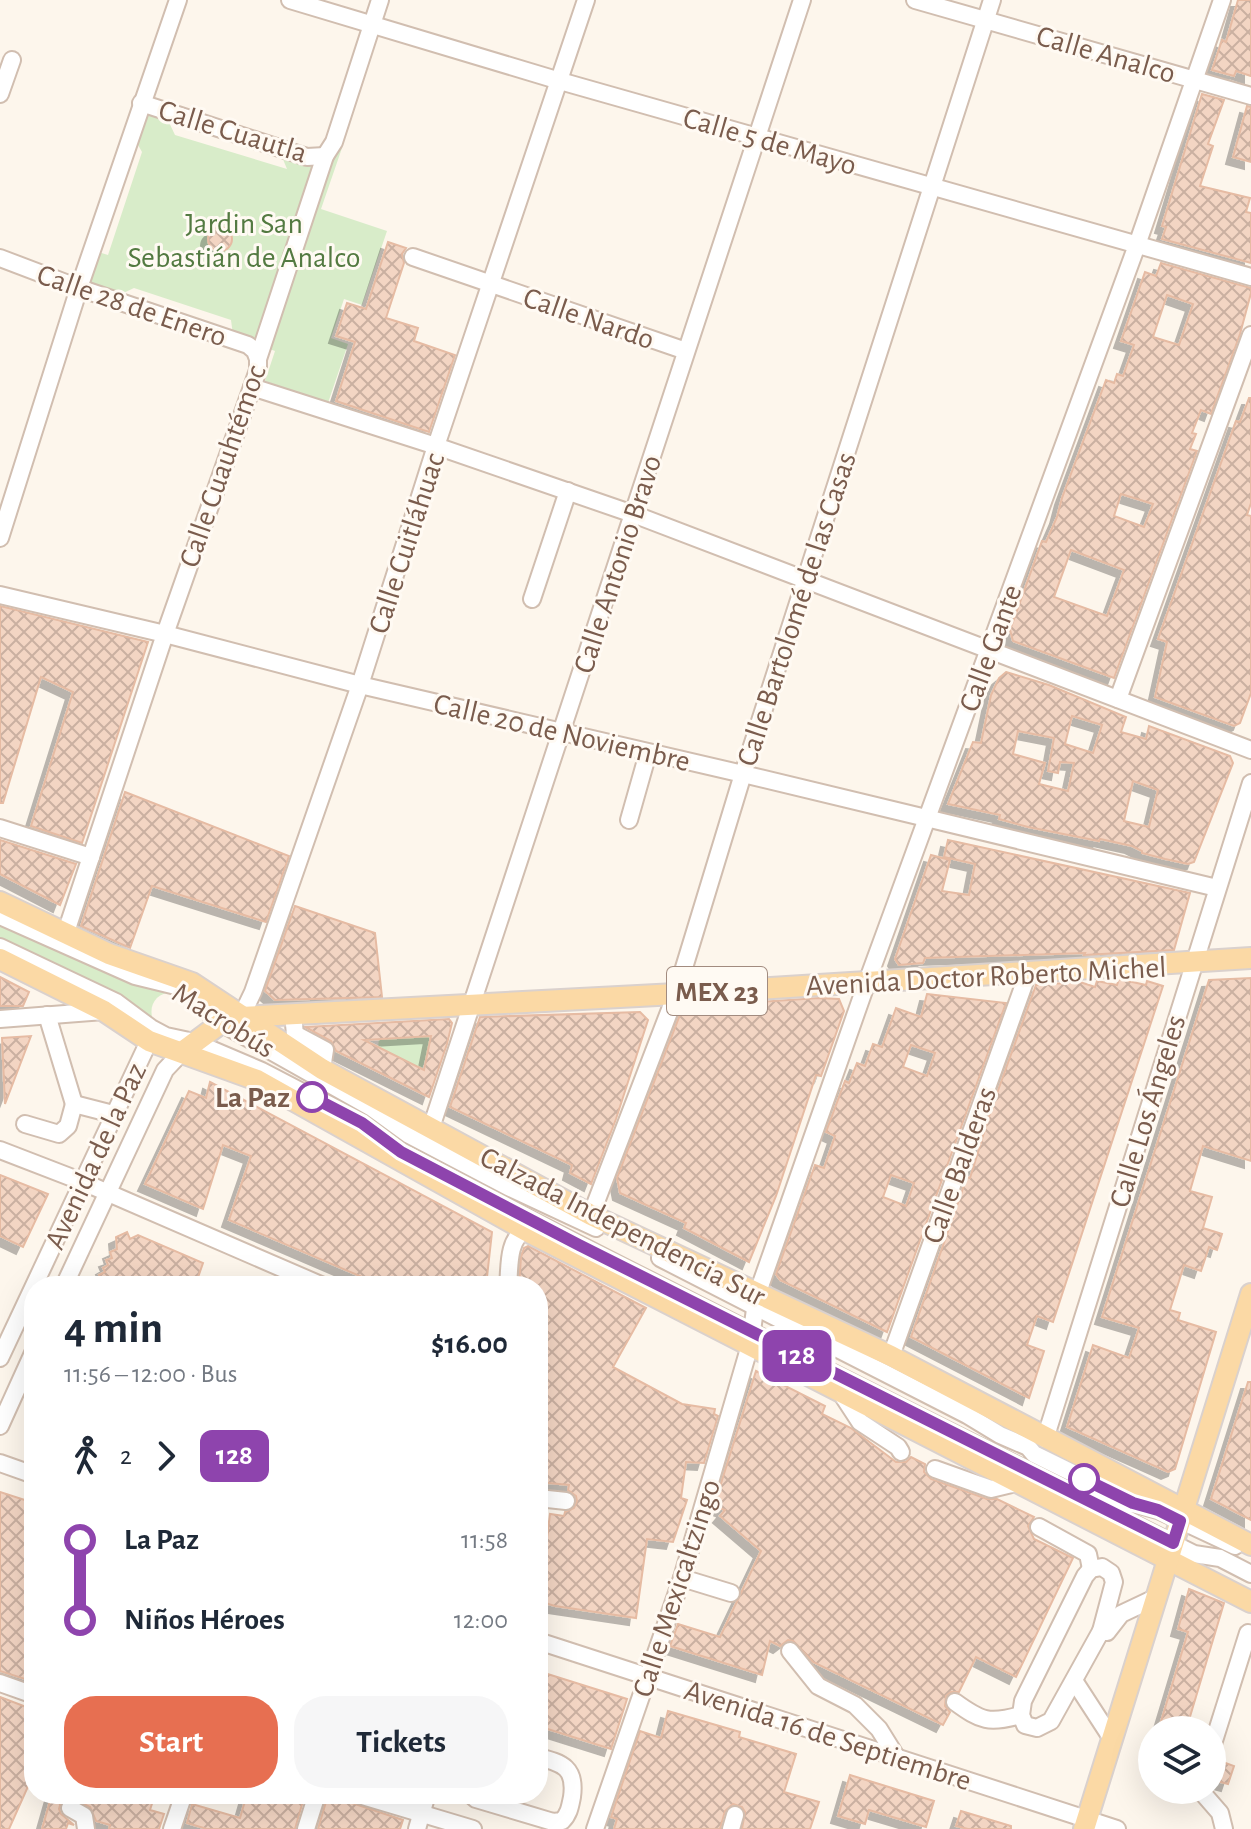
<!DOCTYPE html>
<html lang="en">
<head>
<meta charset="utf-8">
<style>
	:root { --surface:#fff; --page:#f6f6f7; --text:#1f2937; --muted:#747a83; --accent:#e76f51 }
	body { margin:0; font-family:"Alegreya Sans",sans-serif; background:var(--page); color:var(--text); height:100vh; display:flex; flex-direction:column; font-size:30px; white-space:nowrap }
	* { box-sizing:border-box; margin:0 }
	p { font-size:26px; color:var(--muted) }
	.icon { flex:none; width:44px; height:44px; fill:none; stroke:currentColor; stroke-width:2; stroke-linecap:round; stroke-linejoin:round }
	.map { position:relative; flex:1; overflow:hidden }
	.drawer { position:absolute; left:24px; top:1276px; width:524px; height:528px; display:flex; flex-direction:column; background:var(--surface); border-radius:32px; box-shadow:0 8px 32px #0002 }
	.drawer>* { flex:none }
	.badge { padding:0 16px; border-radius:12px; font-size:28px; line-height:52px }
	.tools { position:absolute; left:1138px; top:1716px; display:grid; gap:16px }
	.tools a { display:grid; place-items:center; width:88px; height:88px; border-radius:50%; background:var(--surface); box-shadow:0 8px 32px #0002; font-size:40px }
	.map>.badge { position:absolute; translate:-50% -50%; box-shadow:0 0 0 4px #fff }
	.legs { display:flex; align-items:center; gap:12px; height:88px; padding:0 40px; font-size:26px }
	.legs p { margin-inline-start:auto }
	.headline { display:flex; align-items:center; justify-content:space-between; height:136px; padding:0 40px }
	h1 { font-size:44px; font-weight:700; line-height:60px }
	.action { display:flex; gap:16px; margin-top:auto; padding:16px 40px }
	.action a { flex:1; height:92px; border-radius:32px; background:var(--accent); color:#fff; font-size:32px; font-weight:700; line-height:92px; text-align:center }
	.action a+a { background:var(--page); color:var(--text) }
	ul { padding:0 40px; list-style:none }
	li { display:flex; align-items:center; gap:28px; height:80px; font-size:30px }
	li i { display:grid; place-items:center; width:12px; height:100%; margin:0 10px; background:currentColor }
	li i::after { content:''; width:20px; height:20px; margin:-10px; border:6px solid; border-radius:50%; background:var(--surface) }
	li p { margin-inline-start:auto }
	li:first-child i { background:linear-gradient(#0000 50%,currentColor 0) }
	li:last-child i { background:linear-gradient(currentColor 50%,#0000 0) }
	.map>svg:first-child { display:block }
</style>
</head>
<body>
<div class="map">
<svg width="1251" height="1829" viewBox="0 0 1251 1829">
	<defs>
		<pattern id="building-cross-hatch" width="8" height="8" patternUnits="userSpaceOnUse" patternTransform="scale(2)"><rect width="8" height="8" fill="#f3d5c3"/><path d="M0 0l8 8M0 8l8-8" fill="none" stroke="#cab0a1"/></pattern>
		<filter id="shadow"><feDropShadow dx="-7" dy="7" stdDeviation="0" flood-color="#0004"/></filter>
	</defs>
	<rect width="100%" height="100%" fill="#fdf6ec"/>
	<g fill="#d8ecc9">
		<path d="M145 111 166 116 175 135 287 169 280 152 311 162 337 146 342 148 321 209 387 231 362 305 344 299 331 338 348 344 328 403 265 381 275 351 233 335 231 320 134 288 117 296 87 284 95 251 108 255 142 152 133 136Z"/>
		<path d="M0 921 172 992C155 993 147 1007 154 1023L123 999 0 938Z"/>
		<path d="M429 1036V1048L422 1069 378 1047 379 1039Z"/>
	</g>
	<g fill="url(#building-cross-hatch)" stroke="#e6bba3" stroke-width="2" fill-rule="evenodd" filter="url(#shadow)">
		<path d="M1238 0H1251V76L1236 71 1234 76 1212 70 1222 40 1226 42Z"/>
		<path d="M1202 94 1224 100 1208 144 1213 146 1200 186 1250 198 1246 212 1251 213V263L1162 239 1166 227 1162 226Z"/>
		<path d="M1247 106 1251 107V162L1233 157Z"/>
		<circle cx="220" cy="239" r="12"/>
		<path d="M388 242 406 248 402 254 404 263 386 318 418 328 414 341 455 355 429 432 336 401 355 342 336 336 347 303 366 309Z"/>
		<path d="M1161 263 1251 288V293L1240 334 1211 414 1201 410 1192 433 1196 434 1190 449 1197 451 1114 678 1013 641 1010 630 1042 541 1046 542 1057 517 1062 498 1106 380 1114 383 1117 374 1123 376 1134 345 1121 341 1145 272 1156 276ZM1167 295 1193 304 1179 345 1153 337ZM1121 494 1153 504 1144 527 1114 516ZM1071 550 1124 570 1107 616 1054 597Z"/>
		<path d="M1249 398H1251V503L1247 515 1251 516V693L1240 723 1234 726 1155 697 1167 642 1158 639 1236 421 1240 422Z"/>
		<path d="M0 606 148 642 82 843 31 826 73 692 41 677 3 803H0Z"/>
		<path d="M1006 672 1049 685 1126 717 1121 732 1146 739 1149 726 1230 756 1233 763 1194 862 1188 864 1165 859 1142 853V851L1132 846 1100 839 1099 841 1028 827 999 819 1000 815 948 804 973 742 981 743 991 695 999 678ZM1072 716 1102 725 1093 753 1065 744ZM1018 731 1054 738 1048 771 1058 773 1060 762 1074 763 1068 791 1039 784 1045 763 1013 754ZM1133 781 1158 790 1149 827 1124 821Z"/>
		<path d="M125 792 289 856 266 922 152 886 130 948 81 926Z"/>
		<path d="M0 840 76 864 60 905 0 874Z"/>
		<path d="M948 840 1190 893 1174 950 1084 955 1085 953 925 958 923 963 899 965 895 959 931 855 950 860 942 891 969 895 975 864 944 857Z"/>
		<path d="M295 906 375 933 382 997 275 1000 265 991Z"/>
		<path d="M0 977 29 992 23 1006H0Z"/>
		<path d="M1251 978V1161L1203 1146 1190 1191 1212 1197 1203 1228 1222 1234 1217 1250 1209 1247 1201 1271 1184 1265 1170 1310 1180 1313 1178 1320 1216 1332 1175 1469 1168 1472 1067 1427 1093 1345 1129 1358 1139 1328 1102 1317 1209 980Z"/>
		<path d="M1119 979 1146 985 1147 981 1163 986 1053 1322 1037 1316 1027 1345 1044 1351 1029 1398 911 1337 967 1177 970 1178 991 1110 1036 985 1080 982 1095 987 1097 981 1117 985Z"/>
		<path d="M927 994 1006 1003 887 1332 780 1280 776 1274 815 1165 824 1168 835 1136 826 1132 845 1081 849 1083 857 1063 865 1066 873 1044 882 1047 896 1008 921 1017ZM911 1045 935 1053 927 1076 903 1067ZM891 1175 914 1183 906 1206 883 1197Z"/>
		<path d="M819 998 839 999 844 1011 821 1076 816 1075 776 1196 749 1262 684 1228 686 1223 620 1193 617 1178 683 1007Z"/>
		<path d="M640 1012 648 1020 616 1119 591 1184 570 1173 572 1165 450 1107 480 1017Z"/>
		<path d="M449 1019 452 1023 447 1044 429 1097 336 1051 331 1041 305 1027ZM431 1036 424 1070 364 1040Z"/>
		<path d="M31 1036 5 1104 2 1038Z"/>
		<path d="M210 1082 492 1232 486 1286H383L229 1220 251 1156 223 1145 203 1209 145 1184 189 1091 206 1098Z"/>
		<path d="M0 1175 48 1194 23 1247 0 1236Z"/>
		<path d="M127 1232 130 1239 138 1235 203 1263 195 1286H104L99 1275 105 1272 103 1268 108 1265 106 1260 112 1258 110 1252 117 1249 116 1237Z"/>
		<path d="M528 1246 646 1308 613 1367 682 1404 715 1409 714 1414 718 1416 704 1463 686 1462 681 1498 687 1500 673 1542 647 1539 636 1618 555 1606 538 1601V1555H545L550 1514 564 1516 565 1512 574 1508 577 1501 576 1496 568 1490 569 1485 538 1482V1286H519L521 1257 524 1248Z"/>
		<path d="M756 1371 825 1406 822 1414 851 1428 896 1462H906L911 1457 925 1464 924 1472 931 1479 987 1499H997L1034 1517 1028 1526 1034 1539 1073 1558 1016 1677 976 1657 959 1692H951L946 1696 945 1706 950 1712 943 1725 813 1662 793 1641 788 1640 780 1646 770 1641 762 1675 670 1646 678 1624 720 1637 761 1551 720 1516 725 1510 714 1506Z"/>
		<path d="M1248 1382H1251V1520L1211 1499Z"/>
		<path d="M0 1492 34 1503V1682L0 1671Z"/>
		<path d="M1189 1589 1224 1603 1186 1730H1166L1159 1728 1188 1632 1178 1629Z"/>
		<path d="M538 1671 627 1699 611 1749 538 1726Z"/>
		<path d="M0 1697 34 1710V1773L9 1829H0Z"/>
		<path d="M668 1711 740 1732 739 1737 796 1754 784 1792 819 1802 810 1829H742L745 1812 742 1807 733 1804 725 1811 720 1829H614L617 1819 611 1817 640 1731 661 1738Z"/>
		<path d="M1220 1761 1234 1766 1228 1784 1213 1780Z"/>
		<path d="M850 1775 934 1801 926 1827 869 1810 865 1824 838 1816Z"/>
		<path d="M52 1794H155L150 1810 164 1814 159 1829H109L110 1825 96 1821 90 1807 69 1797 61 1802 59 1809 61 1814 74 1825 68 1823 66 1829H42Z"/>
		<path d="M247 1794H305L295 1829H207L187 1823 192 1804 240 1818Z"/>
		<path d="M328 1795 403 1820 400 1829H318Z"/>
		<path d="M961 1811 1011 1826V1829H968L956 1826Z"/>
	</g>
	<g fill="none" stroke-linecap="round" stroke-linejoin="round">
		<defs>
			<g id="minor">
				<path d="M290 0 560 81 1251 277"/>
				<path d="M915 0 1251 96"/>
				<path d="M0 94 12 60"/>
				<path d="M141 103 307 157 325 156"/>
				<path d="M413 257 686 351"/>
				<path d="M0 258 79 288 248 345 255 351 258 359"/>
				<path d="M252 387 436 446 633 514 1251 750"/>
				<path d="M0 538 79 288 178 0"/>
				<path d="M0 595 165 634 360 685 743 774 1217 888"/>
				<path d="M532 599 568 491"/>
				<path d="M1118 699 1251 335"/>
				<path d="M629 820 648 753"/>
				<path d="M0 828 91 857"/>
				<path d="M0 916 135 976 180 987 192 994 203 1008 221 1023 372 1108 409 1135 508 1187 596 1228"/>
				<path d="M66 932 165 634 258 370V359L325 156 334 142 380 0"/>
				<path d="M0 947 116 1002 151 1028 166 1036 194 1042 262 1071 362 1123 402 1152"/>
				<path d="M47 1015 74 1104"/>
				<path d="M293 1015 295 1034 325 1050 322 1069"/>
				<path d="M241 1017 253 992 360 685 436 446 586 0"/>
				<path d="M0 1019 104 1011"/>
				<path d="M25 1124 59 1134 68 1126 74 1104 113 1114"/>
				<path d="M431 1128 802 0"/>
				<path d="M0 1150 83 1182 323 1286"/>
				<path d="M458 1182C702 1309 948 1430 1194 1554L1220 1558 1251 1574"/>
				<path d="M591 1215 676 994 743 774 992 0"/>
				<path d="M660 1258 967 1415 1000 1435 1028 1447 1034 1454 1133 1503 1158 1510 1235 1546"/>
				<path d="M64 1286 165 1070 182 1052"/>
				<path d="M508 1286C510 1267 507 1241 525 1230"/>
				<path d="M891 1356 1028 973"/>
				<path d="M0 1358 149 1041"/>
				<path d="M841 1393 860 1422 898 1447 901 1452"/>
				<path d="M0 1426 34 1351"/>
				<path d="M1045 1439 1251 783"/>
				<path d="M0 1463 34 1475"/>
				<path d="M935 1469 991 1489 1020 1482"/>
				<path d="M538 1498 566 1501"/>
				<path d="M1039 1527 1088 1554 1091 1569"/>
				<path d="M1102 1567 1111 1573 1114 1582 1101 1631 1051 1721 1037 1728 1025 1725 1021 1715 1023 1701 1085 1576 1091 1569Z"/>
				<path d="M682 1578 731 1593"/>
				<path d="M1101 1631 1107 1632 1121 1614 1157 1597"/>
				<path d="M538 1641 1117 1829"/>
				<path d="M790 1651 818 1686 855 1705 879 1729 897 1758"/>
				<path d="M1075 1682 1112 1739"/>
				<path d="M0 1683 34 1695"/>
				<path d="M955 1702C981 1721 989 1724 1021 1715"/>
				<path d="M1212 1747 1248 1633"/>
				<path d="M1200 1790 1220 1813 1224 1829"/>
				<path d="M356 1794 473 1829"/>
				<path d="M402 1794 409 1796 423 1813"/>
				<path d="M470 1794 476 1799 553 1822 562 1821C569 1814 570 1807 572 1797 576 1768 563 1763 538 1757"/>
				<path d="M70 1808 84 1816 86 1829"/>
				<path d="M172 1829 184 1794"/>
				<path d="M306 1829 317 1794"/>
				<path d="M417 1829 427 1794"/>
				<path d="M595 1829 682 1578 750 1345 757 1295 867 982 1137 245 1222 0"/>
				<path d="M731 1829 735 1815"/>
			</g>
			<g id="major">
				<path d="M0 902 109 954 192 983 322 1069 591 1215 891 1356 1251 1545"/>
				<path d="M0 959 104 1011 149 1041 257 1080 525 1230 1251 1602"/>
				<path d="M182 1052 221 1023 241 1017 676 994 1251 958"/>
				<path d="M1084 1829 1251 1294"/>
			</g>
		</defs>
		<use href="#minor" stroke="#d1beb0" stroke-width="20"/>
		<use href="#major" stroke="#dad1cd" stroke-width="24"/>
		<use href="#minor" stroke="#fff" stroke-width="16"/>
		<use href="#major" stroke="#fbd9a5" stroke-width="20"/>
	</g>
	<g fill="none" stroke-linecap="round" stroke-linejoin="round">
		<defs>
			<path id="line-1" d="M312 1097 362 1123 401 1152 579 1245 1173 1543 1180 1521 1158 1510 1133 1503 1084 1479"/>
		</defs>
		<use href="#line-1" stroke="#fff" stroke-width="18"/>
		<use href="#line-1" stroke="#8e44ad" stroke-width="12"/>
	</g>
	<g fill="#fff" stroke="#8e44ad" stroke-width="4">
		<circle cx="312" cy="1097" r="14"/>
		<circle cx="1084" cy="1479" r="14"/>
	</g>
	<g text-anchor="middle" stroke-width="6" stroke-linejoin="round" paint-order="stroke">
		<rect fill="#fffaf3" stroke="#a28b7f" stroke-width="2" x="667" y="967" width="100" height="48" rx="6"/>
		<g font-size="28" font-weight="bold" fill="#7a5c4d">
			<text x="717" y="1001">MEX 23</text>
		</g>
		<g font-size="30" fill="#7a5c4d" stroke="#fffaf3">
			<text transform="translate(1106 54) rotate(16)" y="10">Calle Analco</text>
			<text transform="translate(233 131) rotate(17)" y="10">Calle Cuautla</text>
			<text transform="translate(770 141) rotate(16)" y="10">Calle 5 de Mayo</text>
			<text transform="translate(132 305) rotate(19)" y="10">Calle 28 de Enero</text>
			<text transform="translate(589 318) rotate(19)" y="10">Calle Nardo</text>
			<text transform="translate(222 466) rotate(-71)" y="10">Calle Cuauhtémoc</text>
			<text transform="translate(406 543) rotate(-72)" y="10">Calle Cuitláhuac</text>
			<text transform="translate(617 564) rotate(-72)" y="10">Calle Antonio Bravo</text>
			<text transform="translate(796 609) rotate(-72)" y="10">Calle Bartolomé de las Casas</text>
			<text transform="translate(990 648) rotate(-70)" y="10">Calle Gante</text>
			<text transform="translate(562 732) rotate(13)" y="10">Calle 20 de Noviembre</text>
			<text transform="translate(986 976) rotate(-3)" y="10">Avenida Doctor Roberto Michel</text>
			<text transform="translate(224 1020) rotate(32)" y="10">Macrobús</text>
			<text transform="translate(1147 1111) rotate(-73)" y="10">Calle Los Ángeles</text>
			<text transform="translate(95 1156) rotate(-65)" y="10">Avenida de la Paz</text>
			<text transform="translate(959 1165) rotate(-70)" y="10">Calle Balderas</text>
			<text transform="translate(623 1226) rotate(27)" y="10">Calzada Independencia Sur</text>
			<text transform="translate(676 1588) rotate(-72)" y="10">Calle Mexicaltzingo</text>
			<text transform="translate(828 1735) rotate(18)" y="10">Avenida 16 de Septiembre</text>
		</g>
		<g font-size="30" fill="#537a41" stroke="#fffaf3">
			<text x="244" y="233">Jardin San<tspan x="244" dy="34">Sebastián de Analco</tspan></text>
		</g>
		<g font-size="30" font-weight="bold" fill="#7a5c4d" stroke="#fffaf3" text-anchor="end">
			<text x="290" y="1107">La Paz</text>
		</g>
	</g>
</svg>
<div class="tools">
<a><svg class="icon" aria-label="layers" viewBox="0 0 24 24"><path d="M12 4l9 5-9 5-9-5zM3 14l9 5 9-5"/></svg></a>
</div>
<b class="badge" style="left:797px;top:1356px;background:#8e44ad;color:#fff">128</b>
<section class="drawer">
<div class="headline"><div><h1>4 min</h1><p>11:56 – 12:00 · Bus</p></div><b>$16.00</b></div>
<div class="legs"><svg class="icon" aria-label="walk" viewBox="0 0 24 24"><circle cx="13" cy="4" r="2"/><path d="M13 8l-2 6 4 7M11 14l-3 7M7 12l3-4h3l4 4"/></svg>2<svg class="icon" aria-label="forward" viewBox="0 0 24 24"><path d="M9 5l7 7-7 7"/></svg><b class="badge" style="background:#8e44ad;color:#fff">128</b></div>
<ul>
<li><i style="color:#8e44ad"></i><b>La Paz</b><p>11:58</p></li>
<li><i style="color:#8e44ad"></i><b>Niños Héroes</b><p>12:00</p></li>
</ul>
<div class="action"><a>Start</a><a>Tickets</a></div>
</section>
</div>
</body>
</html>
